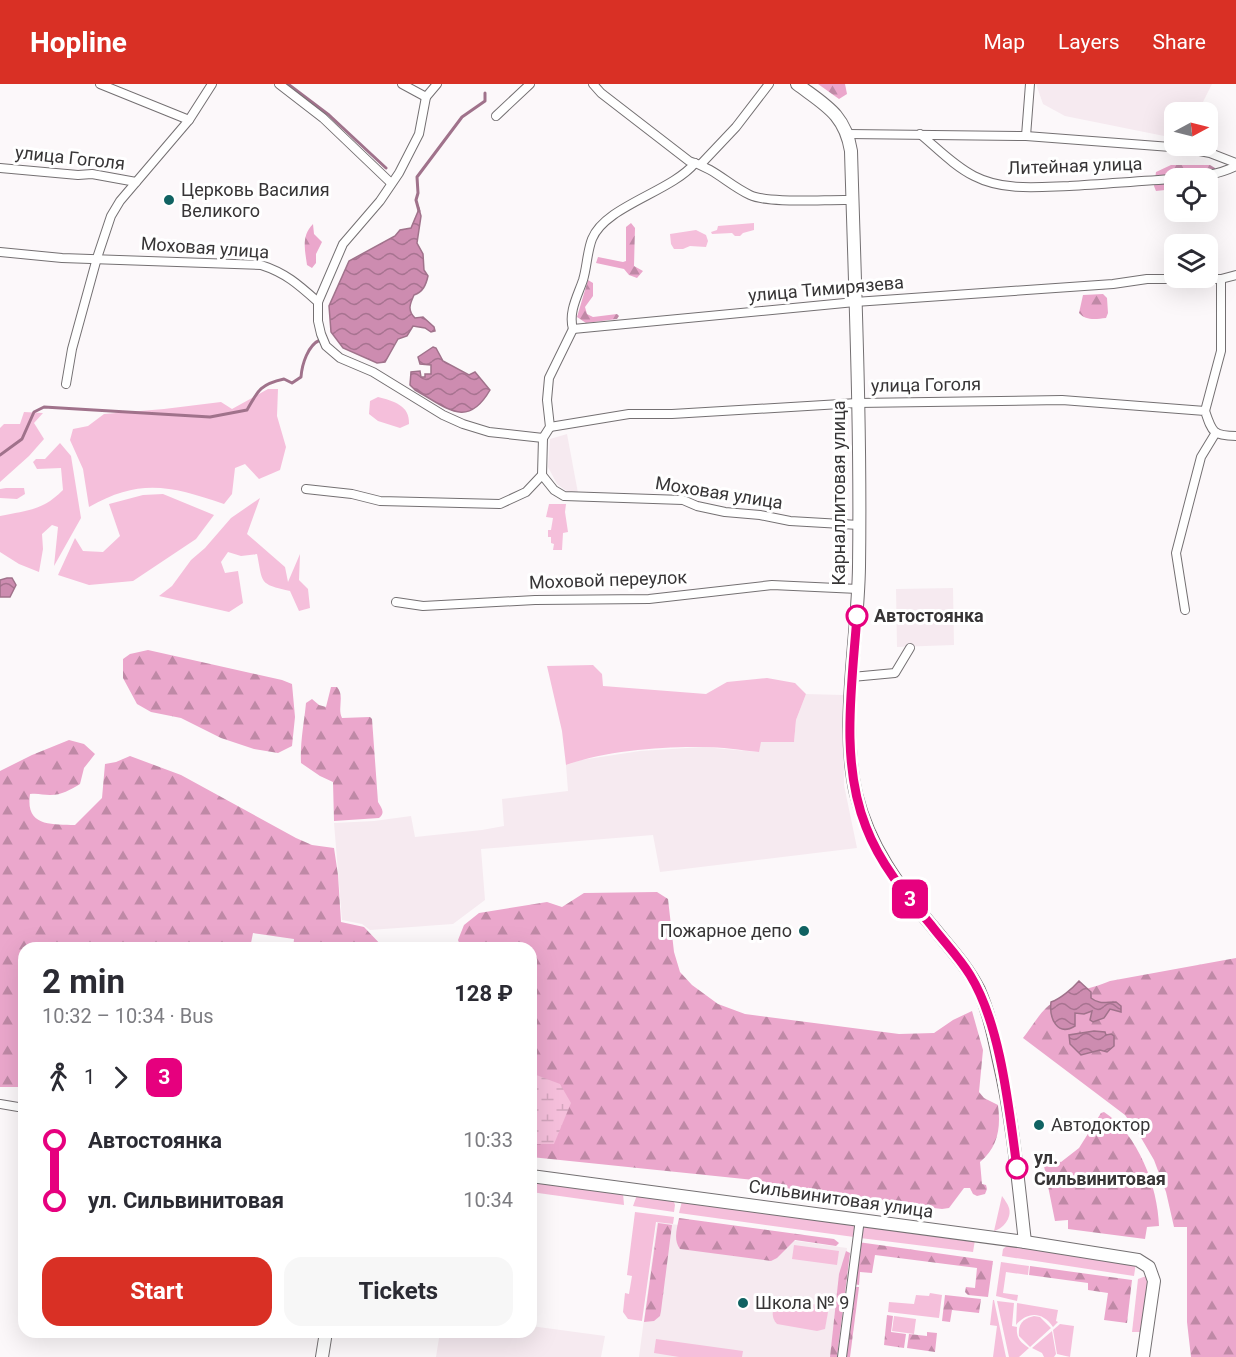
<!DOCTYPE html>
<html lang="en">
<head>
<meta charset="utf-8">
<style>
	:root { --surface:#fff; --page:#f7f7f7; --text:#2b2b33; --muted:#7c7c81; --accent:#d93025 }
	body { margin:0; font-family:Roboto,sans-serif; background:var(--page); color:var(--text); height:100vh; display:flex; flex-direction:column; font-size:22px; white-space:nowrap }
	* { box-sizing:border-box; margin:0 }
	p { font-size:20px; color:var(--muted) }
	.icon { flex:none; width:33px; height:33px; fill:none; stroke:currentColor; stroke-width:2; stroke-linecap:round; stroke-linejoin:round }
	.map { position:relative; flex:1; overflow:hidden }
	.side { position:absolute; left:18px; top:858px; width:519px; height:396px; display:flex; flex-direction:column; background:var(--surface); border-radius:18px; box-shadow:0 6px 24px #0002 }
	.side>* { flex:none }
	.badge { padding:0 12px; border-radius:9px; font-size:21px; line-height:39px }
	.needle { width:39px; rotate:83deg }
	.controls { position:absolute; left:1164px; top:18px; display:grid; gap:12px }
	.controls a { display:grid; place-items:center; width:54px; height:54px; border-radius:12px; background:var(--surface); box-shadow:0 6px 24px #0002; font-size:30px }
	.map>.badge { position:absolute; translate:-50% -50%; box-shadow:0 0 0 3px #fff }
	.legs { display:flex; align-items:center; gap:9px; height:66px; padding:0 24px; font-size:20px }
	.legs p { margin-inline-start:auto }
	.headline { display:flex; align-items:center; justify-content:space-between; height:102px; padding:0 24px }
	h1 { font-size:33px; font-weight:700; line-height:45px }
	.action { display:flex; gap:12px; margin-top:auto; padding:12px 24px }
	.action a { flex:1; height:69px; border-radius:18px; background:var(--accent); color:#fff; font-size:24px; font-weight:700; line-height:69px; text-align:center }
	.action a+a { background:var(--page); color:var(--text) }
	ul { padding:0 24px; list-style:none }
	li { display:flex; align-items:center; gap:21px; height:60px; font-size:22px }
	li i { display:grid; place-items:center; width:9px; height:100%; margin:0 8px; background:currentColor }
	li i::after { content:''; width:15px; height:15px; margin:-8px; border:4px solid; border-radius:50%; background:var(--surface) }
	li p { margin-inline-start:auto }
	li:first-child i { background:linear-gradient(#0000 50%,currentColor 0) }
	li:last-child i { background:linear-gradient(currentColor 50%,#0000 0) }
	header { display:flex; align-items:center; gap:36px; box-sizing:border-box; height:84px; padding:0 30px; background:var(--accent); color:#fff }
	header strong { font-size:28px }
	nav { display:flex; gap:33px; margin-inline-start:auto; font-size:21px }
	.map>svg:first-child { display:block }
</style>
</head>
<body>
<header>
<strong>Hopline</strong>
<nav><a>Map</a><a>Layers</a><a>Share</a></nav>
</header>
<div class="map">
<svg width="1236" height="1273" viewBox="0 0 1236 1273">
	<defs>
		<pattern id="forest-firs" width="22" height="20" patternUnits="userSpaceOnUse" patternTransform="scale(1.5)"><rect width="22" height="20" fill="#eba7cc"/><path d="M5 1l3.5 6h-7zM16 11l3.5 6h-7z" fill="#bf89a6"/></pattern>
		<pattern id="wetland-marsh" width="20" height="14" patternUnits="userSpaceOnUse" patternTransform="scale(1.5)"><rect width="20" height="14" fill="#f5bfdb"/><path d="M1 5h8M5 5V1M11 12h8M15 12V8" fill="none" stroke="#d3a5bd"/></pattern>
		<pattern id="water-waves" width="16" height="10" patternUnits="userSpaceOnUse" patternTransform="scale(1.5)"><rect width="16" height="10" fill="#cd8cb0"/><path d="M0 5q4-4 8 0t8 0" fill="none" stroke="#a77390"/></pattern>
	</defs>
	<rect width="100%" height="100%" fill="#fcf8fa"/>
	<g fill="#f6eaf0">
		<path d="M1036 0H1212L1198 28H1174V54L1065 32 1043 20Z"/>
		<path d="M567 350 578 409 568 408 557 400 548 383 550 355Z"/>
		<path d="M953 504 954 561 897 563 896 505Z"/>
		<path d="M806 610 843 611 844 701 857 764 660 788 653 751 481 765 485 816 453 840 370 846 362 840 342 836 334 739 374 737 411 732 415 753 482 746 504 742 502 715 568 707 566 681 581 676 640 667 703 663 758 668 761 658H794L796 636Z"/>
		<path d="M657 1138 847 1164 834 1273H639Z"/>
		<path d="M531 1242 605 1252 601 1273H436L440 1248H531Z"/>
	</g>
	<g fill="#f5bfdb">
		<path d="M754 139V146L743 149 740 152H735L732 149 712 150 711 148 717 146 718 142Z"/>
		<path d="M696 146 706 151 708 157 706 163 690 162 683 165H674L671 160 670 150Z"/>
		<path d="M268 305H278L277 332 286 363 280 386 259 395 245 380 235 384 232 410 224 420C171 402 140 394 89 423L83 385 70 356 73 345 88 342 104 330 164 325 221 318 232 325Z"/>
		<path d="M378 313C393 317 410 321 409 340L400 344 378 337 369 330 370 317Z"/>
		<path d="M24 328 43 329 34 339 44 355 29 372 0 398V344L4 340H20Z"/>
		<path d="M60 359 71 372 81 434 54 482 58 443 52 441 42 450 43 465 39 488 19 480 0 468V432C28 426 42 427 63 406L61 384 37 385 33 378 36 375H45Z"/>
		<path d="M6 404H24L25 410 17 415 0 414V405Z"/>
		<path d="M163 410 214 431 196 455 133 497 89 501 58 491 75 454 83 467 103 468 120 452 109 420 143 411Z"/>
		<path d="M260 414 247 450 285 483 288 498 300 470 299 496 308 505 310 524 299 527 290 507C258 500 263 499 257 470L241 472 228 468 221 478 225 489 238 487 243 519 229 528 159 512 172 502 191 476 205 464 231 434Z"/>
		<path d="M549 420H566L565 428 568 448 563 449 562 466H553L554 460 551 459V453H548V446H551L553 434 546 433Z"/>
		<path d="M593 581 602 590 603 602 706 610 727 598 767 594 795 599 806 610 796 636 794 658H761L759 668C740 666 722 663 703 663 664 662 603 667 566 681L562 647 547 582Z"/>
		<path d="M531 1095 623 1109 624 1121 531 1108Z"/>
		<path d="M637 1111 673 1115 675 1121 674 1128 633 1122Z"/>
		<path d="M1002 1112C1004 1115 1008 1120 1009 1124 1012 1134 1003 1145 994 1147Z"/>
		<path d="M682 1117 853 1139 855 1144 854 1153 679 1129Z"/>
		<path d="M635 1128 674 1133 673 1140 656 1138 642 1237 628 1235 623 1228 625 1209 629 1210 632 1192 627 1191Z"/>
		<path d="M866 1142 975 1156 973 1168 860 1154 862 1144Z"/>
		<path d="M794 1161 839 1167 837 1181 792 1175Z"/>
		<path d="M1008 1161 1136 1179 1134 1192 1002 1172 1003 1165Z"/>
		<path d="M1001 1178 1029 1182 1028 1191 1006 1188 1003 1209 1018 1211 1017 1217 996 1212Z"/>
		<path d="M1149 1191 1150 1194 1141 1248H1132L1138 1195Z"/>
		<path d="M930 1209 942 1211 939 1234 888 1228 889 1218 914 1220 916 1211 929 1212Z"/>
		<path d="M779 1215 825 1222 828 1228 825 1245 817 1247 777 1240C770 1233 772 1222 779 1215Z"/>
		<path d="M993 1216H994L1006 1273H993L997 1242 990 1241Z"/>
		<path d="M997 1217 1014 1219 1012 1242 1017 1243C1016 1254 1020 1258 1029 1264L1019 1273H1009Z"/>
		<path d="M1017 1219 1058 1226 1056 1237 1058 1238 1053 1243C1042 1227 1027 1228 1016 1241Z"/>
		<path d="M894 1232 916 1235 914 1250 892 1247Z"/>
		<path d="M1034 1232 1040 1233 1051 1244 1030 1263 1019 1252C1018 1240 1022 1235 1034 1232Z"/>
		<path d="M1060 1240 1074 1242 1070 1273 1057 1270 1053 1246Z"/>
		<path d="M1052 1247 1056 1270 1054 1273H1044L1042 1269 1032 1264Z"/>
		<path d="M656 1255 743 1267 742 1273H679L654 1269Z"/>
	</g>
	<g fill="url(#forest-firs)">
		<path d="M818 0H845L847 10 839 15Z"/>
		<path d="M1171 81H1210L1215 84 1217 94 1208 98V94H1174V105L1156 107 1154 102 1156 88Z"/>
		<path d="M631 139 635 144 634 182 643 187 637 194 629 191 624 185 596 179 598 173 623 178 626 177V143Z"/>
		<path d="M313 140 314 150 322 158 316 170V179L312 184 307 181C305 166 301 152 313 140Z"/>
		<path d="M588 196 593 199V212L585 223 587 230 593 233 617 230 619 232 617 235 586 239 577 233Z"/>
		<path d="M1103 210 1107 214 1108 229 1106 234C1096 235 1086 237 1079 229L1083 211Z"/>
		<path d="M148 566 282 596 292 600 295 633 292 662 278 669 254 665 221 654 181 634 151 628 137 620 123 594V575L130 570Z"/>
		<path d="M331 603H337C345 612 337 624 342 634L370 633 372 635 378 718C381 723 386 729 379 734L334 737 333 698 320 692 301 679C300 657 304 640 306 619L312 615 319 621 326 623Z"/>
		<path d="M69 656 84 660 95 670 84 684 80 700C70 706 62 711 50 711 43 711 38 709 30 710 25 743 52 740 75 741L102 714 105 680 116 678 130 672 181 691 296 754 312 761 334 764 338 791 341 838 364 843 384 864H293L294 855 253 849 250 864H24V1003H0V687L32 671Z"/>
		<path d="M657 808 668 815 674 868 680 888 692 901 718 920 745 930 899 950 934 949 953 936 972 927 983 966 979 1008 984 1014 998 1021C1001 1044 998 1063 980 1078L982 1100 986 1101 987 1105 985 1110 977 1112 973 1110 970 1104H964L949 1124 942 1125 762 1103 754 1096 531 1073V864H461L458 856 464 841 479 829 547 818 562 823 584 809Z"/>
		<path d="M1236 874V1273H1191L1187 1238V1143H1174L1166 1108 1154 1076 1140 1052 1125 1031 1023 954C1031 944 1037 933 1046 924 1062 908 1090 906 1110 897Z"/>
		<path d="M1104 1028C1138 1050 1158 1103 1159 1142L1147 1143 1145 1155 1068 1145V1136L1055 1137 1041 1067 1054 1069V1076L1061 1078 1079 1064 1101 1029Z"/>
		<path d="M679 1134 834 1155 839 1159 836 1162 795 1156 777 1174 771 1177 680 1165C673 1156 677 1144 679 1134Z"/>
		<path d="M658 1139 672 1141 661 1227 660 1232 654 1237 644 1238Z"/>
		<path d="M858 1158 993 1177 988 1213 968 1211 965 1208 966 1203 975 1204 977 1184 875 1171 872 1189 860 1188 859 1201 854 1200Z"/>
		<path d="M846 1167 850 1169 837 1273H830L839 1190Z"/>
		<path d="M1030 1182 1132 1196 1127 1239 1104 1236 1108 1209 1088 1206V1199L1029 1191Z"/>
		<path d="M854 1203H859L850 1273H844Z"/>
		<path d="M945 1211 981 1215 979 1229 952 1226 950 1238 942 1237Z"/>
		<path d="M887 1231 893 1232 891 1248 906 1250 904 1264 884 1261Z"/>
		<path d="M927 1248 937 1249 935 1268 907 1264 909 1250 927 1252Z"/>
	</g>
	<path fill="url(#wetland-marsh)" d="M531 989 560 1000 571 1019 554 1060H531Z"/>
	<g fill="url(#water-waves)" stroke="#a0728b" stroke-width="1.5">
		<path d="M419 125 421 132 417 159 423 170 424 186 428 192C426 201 423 208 414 211 410 220 407 226 415 234L423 233 434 243 435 247 431 248 425 244 413 242 407 252 398 255 385 278 377 279 343 264 331 248 329 222 349 177 395 152 400 146 411 144Z"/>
		<path d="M433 263 436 264 443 277 469 291 475 288 490 306C467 346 446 323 415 306L410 301 411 288 420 287 421 293H425V290H431V281L420 280 418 273Z"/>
		<path d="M7 494H12L16 501 10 513H0V496Z"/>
		<path d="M1079 897 1091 908V914C1100 921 1105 918 1116 918L1121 922V928L1110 925 1104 934 1093 938 1090 936 1092 927 1084 930 1075 929V942C1057 953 1049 934 1051 918 1060 915 1072 905 1079 897Z"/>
		<path d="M1094 947 1105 948 1106 951 1111 950 1114 952V962L1107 968 1100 966 1081 971 1070 960 1069 951Z"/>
	</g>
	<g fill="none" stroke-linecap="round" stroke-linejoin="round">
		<g stroke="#a0728b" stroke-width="3">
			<path d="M288 0 329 31 386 84"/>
			<path d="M419 127 416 116 418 109 417 93 462 33 485 17V9"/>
			<path d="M0 371 22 355 34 328 44 323 210 333 247 326C258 306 261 300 284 295L292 299 301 293C302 280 308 261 320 256"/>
		</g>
		<defs>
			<g id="street">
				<path d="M100 0 189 36"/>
				<path d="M279 0 323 34 391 99"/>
				<path d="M402 0 426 13"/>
				<path d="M437 0 426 13 419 50 399 89 380 117 343 160 318 218V237L321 250 326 262 340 274 373 288 443 331 463 340 489 348 543 354"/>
				<path d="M593 0 601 9 689 77C716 85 727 100 750 111 769 120 828 115 852 116"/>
				<path d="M496 32 530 0"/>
				<path d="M848 50 1026 52 1184 64 1210 69 1236 79"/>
				<path d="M920 50C937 64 954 82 974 92 1003 107 1037 103 1069 102 1104 100 1139 97 1174 95"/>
				<path d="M1026 52 1030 0"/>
				<path d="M701 80 736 43 769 0"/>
				<path d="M0 84 78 91 92 90 136 98"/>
				<path d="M1179 94C1199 93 1218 91 1236 82"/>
				<path d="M0 168 62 174 261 181C286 189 299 201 318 218"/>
				<path d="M573 245 855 218 1113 200 1147 195H1221L1236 191"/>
				<path d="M573 245C568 228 578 211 583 196 587 183 587 168 592 155 605 122 671 108 695 79"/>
				<path d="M66 300 72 265 97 174 111 132 120 117 189 36 212 0"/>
				<path d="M1205 327 1221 267V195"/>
				<path d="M550 343 629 330H672L857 319 1062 316 1205 327C1212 348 1213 352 1236 352"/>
				<path d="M542 391 554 406 564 412 683 416 697 422 725 428 760 431 790 437 859 441"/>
				<path d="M542 391 543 354 550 343 547 316 549 294 573 245"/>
				<path d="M306 405 352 410 380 417 500 420 526 408 542 391"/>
				<path d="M396 518 423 522 535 516 649 515 772 501 858 505"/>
				<path d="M1185 526 1176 469 1201 373 1215 350"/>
				<path d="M852 593 895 589 910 564"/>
				<path d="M0 1020 24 1024"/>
				<path d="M842 1273 860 1135"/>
			</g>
			<g id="secondary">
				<path d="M797 0C825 21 845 30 851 67 855 206 861 345 859 483 858 554 840 641 856 710 869 762 898 802 932 842 949 863 967 882 979 906 989 929 994 953 999 977 1013 1037 1018 1097 1025 1158"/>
				<path d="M531 1092 1025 1158 1138 1176 1149 1183 1154 1197 1143 1273"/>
				<path d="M322 1273 326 1248"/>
			</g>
		</defs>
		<use href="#street" stroke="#747072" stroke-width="10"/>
		<use href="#secondary" stroke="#747072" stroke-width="14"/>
		<use href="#street" stroke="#fff" stroke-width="8"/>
		<use href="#secondary" stroke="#fff" stroke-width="12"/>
	</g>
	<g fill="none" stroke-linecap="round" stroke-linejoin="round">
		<defs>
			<path id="line-1" d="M857 532C852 601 840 678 866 743 880 780 906 811 931 841 944 858 959 873 970 891 1001 941 1009 1026 1017 1084"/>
		</defs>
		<use href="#line-1" stroke="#fff" stroke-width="14"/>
		<use href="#line-1" stroke="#e6007e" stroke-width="9"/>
	</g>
	<g fill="#106262" stroke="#fff" stroke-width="2">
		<circle cx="169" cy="116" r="6"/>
		<circle cx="804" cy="847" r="6"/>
		<circle cx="1039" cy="1041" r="6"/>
		<circle cx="743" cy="1219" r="6"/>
	</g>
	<g fill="#fff" stroke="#e6007e" stroke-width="3">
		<circle cx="857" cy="532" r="10"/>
		<circle cx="1017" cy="1084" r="10"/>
	</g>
	<g text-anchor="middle" stroke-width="6" stroke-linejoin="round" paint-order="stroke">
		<g font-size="18" fill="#373536" stroke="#fff">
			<text transform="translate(70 74) rotate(6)" y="6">улица Гоголя</text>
			<text transform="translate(1075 82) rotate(-2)" y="6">Литейная улица</text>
			<text transform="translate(205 164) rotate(4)" y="6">Моховая улица</text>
			<text transform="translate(826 205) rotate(-5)" y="6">улица Тимирязева</text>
			<text transform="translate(926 301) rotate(-1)" y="6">улица Гоголя</text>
			<text transform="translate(719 409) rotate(9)" y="6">Моховая улица</text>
			<text transform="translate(839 409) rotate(-90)" y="6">Карналлитовая улица</text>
			<text transform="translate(608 496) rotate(-2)" y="6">Моховой переулок</text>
			<text transform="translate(841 1115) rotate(8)" y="6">Сильвинитовая улица</text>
		</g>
		<g font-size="18" fill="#373536" stroke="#fff" text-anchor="start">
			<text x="181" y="112">Церковь Василия<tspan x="181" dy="21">Великого</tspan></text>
			<text x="792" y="853" text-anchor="end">Пожарное депо</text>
			<text x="1051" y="1047">Автодоктор</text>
			<text x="755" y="1225">Школа № 9</text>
		</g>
		<g font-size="18" font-weight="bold" fill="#373536" stroke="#fff" text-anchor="start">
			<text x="874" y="538">Автостоянка</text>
			<text x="1034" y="1080">ул.<tspan x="1034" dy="21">Сильвинитовая</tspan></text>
		</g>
	</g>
</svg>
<div class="controls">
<a><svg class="needle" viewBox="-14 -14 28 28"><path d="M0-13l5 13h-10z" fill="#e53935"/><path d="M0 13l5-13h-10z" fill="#7c7c81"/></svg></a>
<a><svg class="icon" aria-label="locate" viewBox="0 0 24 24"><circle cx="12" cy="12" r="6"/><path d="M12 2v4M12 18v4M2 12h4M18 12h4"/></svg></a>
<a><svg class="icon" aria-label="layers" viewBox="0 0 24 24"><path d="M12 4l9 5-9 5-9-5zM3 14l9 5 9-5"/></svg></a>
</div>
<b class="badge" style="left:910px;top:815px;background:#e6007e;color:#fff">3</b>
<section class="side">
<div class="headline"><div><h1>2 min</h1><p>10:32 – 10:34 · Bus</p></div><b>128 ₽</b></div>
<div class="legs"><svg class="icon" aria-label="walk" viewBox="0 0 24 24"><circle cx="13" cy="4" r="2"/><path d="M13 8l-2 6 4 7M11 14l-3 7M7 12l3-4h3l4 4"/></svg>1<svg class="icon" aria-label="forward" viewBox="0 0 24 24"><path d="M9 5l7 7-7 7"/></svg><b class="badge" style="background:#e6007e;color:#fff">3</b></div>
<ul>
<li><i style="color:#e6007e"></i><b>Автостоянка</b><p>10:33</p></li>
<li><i style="color:#e6007e"></i><b>ул. Сильвинитовая</b><p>10:34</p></li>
</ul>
<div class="action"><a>Start</a><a>Tickets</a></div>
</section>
</div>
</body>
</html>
